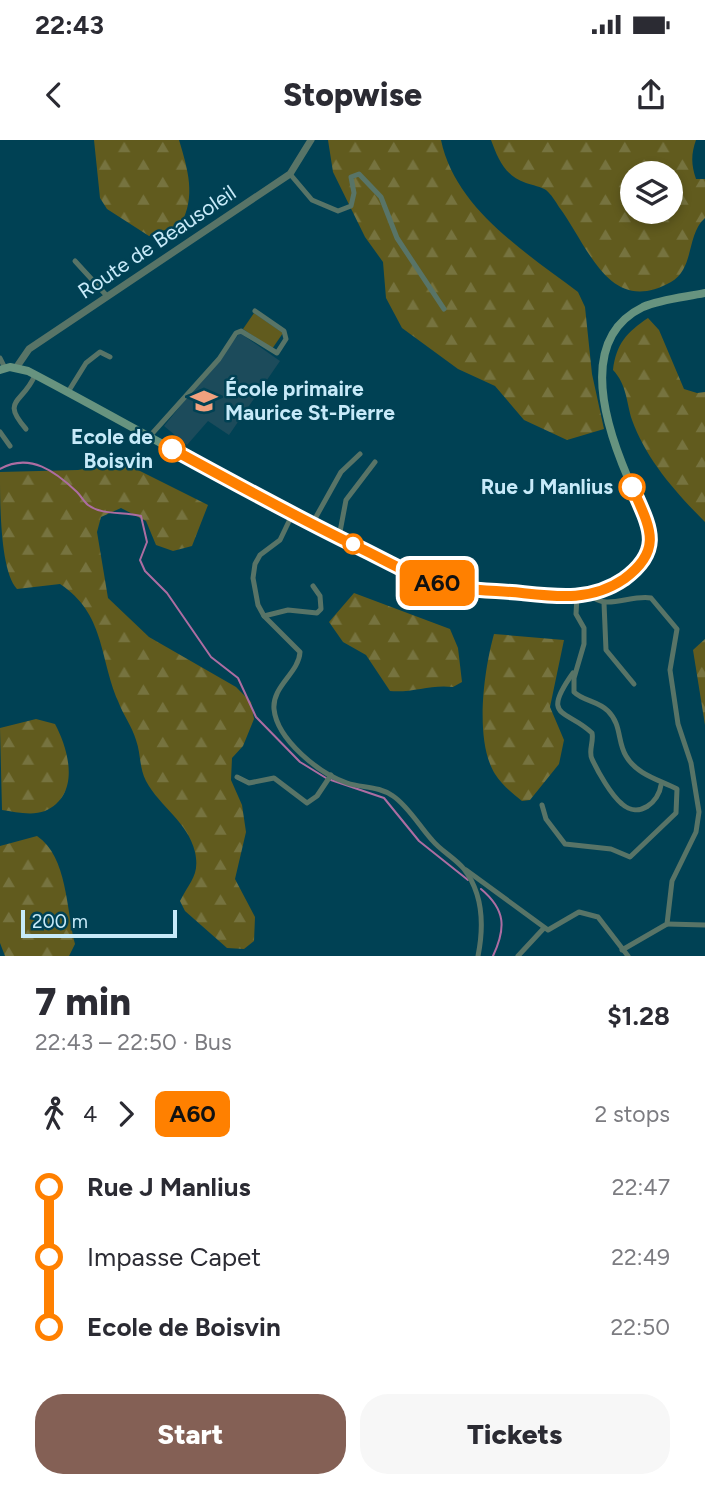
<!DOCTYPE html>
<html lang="en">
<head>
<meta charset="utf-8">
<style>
	:root { --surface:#fff; --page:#f7f7f7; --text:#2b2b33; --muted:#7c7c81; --accent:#846055 }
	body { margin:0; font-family:Figtree,sans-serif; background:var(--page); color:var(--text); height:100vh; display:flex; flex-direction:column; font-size:26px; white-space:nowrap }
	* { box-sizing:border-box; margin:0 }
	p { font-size:23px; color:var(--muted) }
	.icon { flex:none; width:38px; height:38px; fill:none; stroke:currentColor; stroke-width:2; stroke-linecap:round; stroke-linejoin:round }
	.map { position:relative; height:816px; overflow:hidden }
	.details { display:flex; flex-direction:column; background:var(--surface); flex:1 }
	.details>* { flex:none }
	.badge { padding:0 14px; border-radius:10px; font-size:24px; line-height:46px }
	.buttons { position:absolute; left:620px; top:21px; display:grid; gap:14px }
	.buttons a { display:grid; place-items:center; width:63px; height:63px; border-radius:50%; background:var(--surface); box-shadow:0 4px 10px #0003; font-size:35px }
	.scale { position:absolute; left:21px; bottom:18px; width:156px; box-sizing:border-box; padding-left:7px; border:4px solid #c7eaf9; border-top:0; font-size:19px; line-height:24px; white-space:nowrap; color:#c7eaf9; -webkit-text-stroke:5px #004154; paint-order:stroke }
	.map>.badge { position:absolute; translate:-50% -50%; box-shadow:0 0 0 4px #fff }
	.legs { display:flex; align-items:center; gap:10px; height:77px; padding:0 35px; font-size:23px }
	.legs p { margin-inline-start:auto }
	.headline { display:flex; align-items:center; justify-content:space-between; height:119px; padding:0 35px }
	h1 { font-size:38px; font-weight:800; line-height:52px }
	.action { display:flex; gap:14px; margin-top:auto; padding:14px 35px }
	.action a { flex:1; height:80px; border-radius:28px; background:var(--accent); color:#fff; font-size:28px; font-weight:800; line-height:80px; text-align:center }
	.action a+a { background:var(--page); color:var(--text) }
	ul { padding:0 35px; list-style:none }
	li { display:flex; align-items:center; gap:24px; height:70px; font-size:26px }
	li i { display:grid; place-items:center; width:10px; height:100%; margin:0 9px; background:currentColor }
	li i::after { content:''; width:18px; height:18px; margin:-9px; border:5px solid; border-radius:50%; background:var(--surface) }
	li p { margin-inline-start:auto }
	li:first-child i { background:linear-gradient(#0000 50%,currentColor 0) }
	li:last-child i { background:linear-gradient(currentColor 50%,#0000 0) }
	.status { display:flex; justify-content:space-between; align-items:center; height:49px; padding:0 35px; background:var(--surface); direction:ltr }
	.status svg { height:19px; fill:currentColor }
	header { display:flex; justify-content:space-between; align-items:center; height:91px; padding:0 35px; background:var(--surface); font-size:32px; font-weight:800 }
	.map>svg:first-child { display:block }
</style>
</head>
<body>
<div class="status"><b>22:43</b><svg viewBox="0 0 49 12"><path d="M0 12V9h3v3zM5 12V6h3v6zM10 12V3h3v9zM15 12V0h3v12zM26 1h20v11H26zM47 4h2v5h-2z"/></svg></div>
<header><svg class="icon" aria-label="back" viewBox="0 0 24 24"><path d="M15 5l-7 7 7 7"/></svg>Stopwise<svg class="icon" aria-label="share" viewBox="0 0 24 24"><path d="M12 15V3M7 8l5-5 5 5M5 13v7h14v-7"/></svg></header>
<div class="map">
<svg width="705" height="816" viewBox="0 0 705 816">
	<defs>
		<pattern id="forest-firs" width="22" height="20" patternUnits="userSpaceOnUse" patternTransform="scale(1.75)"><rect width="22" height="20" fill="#615b1e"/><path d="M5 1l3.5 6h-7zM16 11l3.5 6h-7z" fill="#76733f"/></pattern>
	</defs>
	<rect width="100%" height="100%" fill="#004154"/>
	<path fill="#1c4b5b" d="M240 193 280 221 229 295 208 281 187 305 164 286Z"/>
	<g fill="url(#forest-firs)" fill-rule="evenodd">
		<path d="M94 0H179C188 30 196 56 181 84L149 96 107 69 100 58Z"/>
		<path d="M328 0H441C455 68 525 112 578 152L585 167 592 234 604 289 567 300 524 280 495 246 458 229 402 188 386 158 383 122 365 97 333 32Z"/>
		<path d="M491 0H696C691 14 691 24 696 39H705V78C686 95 695 128 671 142 609 177 589 107 559 67 556 62 551 54 546 50 542 47 532 45 526 43 505 36 498 19 491 0ZM632 33H670V72H632Z"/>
		<path d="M648 178 659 190 684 249 697 253 705 252V382C676 353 646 319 632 280 626 261 627 245 613 230 616 204 627 192 648 178Z"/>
		<path d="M122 322 208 365 192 406 173 411 156 405 146 381 121 368 101 377 97 392 108 458 149 497 236 547 251 562 254 579 243 606 232 618 231 640 242 665 246 692 235 739 255 777 254 801 244 809 227 808 185 771 180 761C190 741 200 735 195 712 188 682 160 667 146 641 139 627 141 614 136 600 132 586 123 575 118 561 99 516 105 474 60 444L17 449C0 431 0 363 0 332L78 330Z"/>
		<path d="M354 453 450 489 458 508 462 542 453 547C431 544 413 553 390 551L366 515 343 502 329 482Z"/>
		<path d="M494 494 564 500 550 567 564 600 559 624 530 660 522 661C512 653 502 645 495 634 474 600 484 530 494 494Z"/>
		<path d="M705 499V585L693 510Z"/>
		<path d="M36 579 55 584C69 610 81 655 45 671 32 676 15 672 2 670L0 588Z"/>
		<path d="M37 696C68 717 66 770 75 804L69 816H5L0 803V706Z"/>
	</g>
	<path fill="#615b1e" d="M254 173 283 193 272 209 243 189Z"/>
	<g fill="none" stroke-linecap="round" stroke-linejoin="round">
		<g stroke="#ad6da2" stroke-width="2">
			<path d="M0 329C30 312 56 332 77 352 81 356 84 362 88 365 103 376 124 371 141 376L147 402 140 420 145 431 167 453 211 517 238 538 256 577 300 622 326 638"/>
			<path d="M331 640 384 658 419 701 468 740"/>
			<path d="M481 749C506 770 506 788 493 816"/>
		</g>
		<g stroke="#587467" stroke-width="5">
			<path d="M290 34 312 60 338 71 351 66 354 53 351 37 359 34 381 57 397 98 444 169"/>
			<path d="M75 121 107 156"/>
			<path d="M0 218 5 228"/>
			<path d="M68 252 86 223 100 212 110 217"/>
			<path d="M26 289C0 259 23 264 35 235"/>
			<path d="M0 292 10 306"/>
			<path d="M149 297 219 219 236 193 241 191 277 213 286 199 284 191 255 171"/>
			<path d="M292 375 280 400 260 415 255 424 253 438 258 465 264 476 300 512C299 533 272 546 274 569 277 600 320 634 347 643 362 648 379 646 393 656 408 666 420 687 432 700 441 711 455 718 464 729 484 755 484 786 478 816"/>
			<path d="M312 384 341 332 360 314"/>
			<path d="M339 397 346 360 375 322"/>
			<path d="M591 455C604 471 632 454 651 458L677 489 670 530 678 584 691 623 699 672 696 692 672 741 667 784 622 810"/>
			<path d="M604 463 606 510 634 544"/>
			<path d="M264 476 288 470 317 473 321 469 320 456 313 446"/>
			<path d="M573 533C540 579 567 569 592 593 594 602 588 611 592 619 598 632 611 655 622 664 639 679 659 662 661 645"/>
			<path d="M237 637 249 643 274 638 307 663 317 656 331 635"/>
			<path d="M542 665 546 679 565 704 611 709 630 717 676 673 677 649C660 640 637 635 626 616 617 601 622 585 608 571 598 561 583 561 574 552V538L584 504V488L576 474 577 456"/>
			<path d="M466 730 548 790 579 772 598 777 628 816"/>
			<path d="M667 784 705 785"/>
			<path d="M518 816 544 788"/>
		</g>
		<path stroke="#587467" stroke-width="7" d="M16 228 29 209 290 34 311 0"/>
		<path stroke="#67937f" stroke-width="8" d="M0 230 10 227 28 231C133 286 235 347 341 398 371 413 401 432 432 442 462 451 560 461 590 455 614 451 654 425 651 397 650 378 636 356 628 338 606 287 577 199 643 167 661 159 686 157 705 153"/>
	</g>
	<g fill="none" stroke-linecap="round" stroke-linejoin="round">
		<defs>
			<path id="line-1" d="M172 309C234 343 296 377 360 408 383 419 408 434 432 442 461 451 492 450 522 453 559 457 592 461 624 439 665 409 649 386 632 347"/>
		</defs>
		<use href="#line-1" stroke="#fff" stroke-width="16"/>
		<use href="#line-1" stroke="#ff8000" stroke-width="10"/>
	</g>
	<defs>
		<symbol id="school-bare" viewBox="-9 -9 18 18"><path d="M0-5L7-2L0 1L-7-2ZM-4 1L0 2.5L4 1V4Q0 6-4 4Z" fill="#f1a17e" stroke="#004154" stroke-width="2.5" paint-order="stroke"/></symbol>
	</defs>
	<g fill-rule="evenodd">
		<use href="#school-bare" x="185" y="242" width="38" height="38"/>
	</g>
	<g fill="#fff" stroke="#ff8000" stroke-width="3.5">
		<circle cx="172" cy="309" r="12"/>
		<circle cx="632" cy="347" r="12"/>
		<circle cx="353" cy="404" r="9"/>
	</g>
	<g text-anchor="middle" stroke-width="5" stroke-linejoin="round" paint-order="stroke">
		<g font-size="21" fill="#c7eaf9" stroke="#004154">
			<text transform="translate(157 102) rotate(-34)" y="7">Route de Beausoleil</text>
		</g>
		<g font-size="21" font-weight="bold" fill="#c7eaf9" stroke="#004154" text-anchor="start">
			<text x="225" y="256">École primaire<tspan x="225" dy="24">Maurice St-Pierre</tspan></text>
		</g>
		<g font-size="21" font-weight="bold" fill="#c7eaf9" stroke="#004154" text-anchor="end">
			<text x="153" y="304">Ecole de<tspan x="153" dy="24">Boisvin</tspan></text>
			<text x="613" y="354">Rue J Manlius</text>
		</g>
	</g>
</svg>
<div class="buttons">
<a><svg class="icon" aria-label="layers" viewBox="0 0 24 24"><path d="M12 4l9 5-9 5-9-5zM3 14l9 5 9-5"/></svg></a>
</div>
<div class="scale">200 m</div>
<b class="badge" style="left:437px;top:443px;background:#ff8000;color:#111">A60</b>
</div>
<section class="details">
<div class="headline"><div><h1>7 min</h1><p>22:43 – 22:50 · Bus</p></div><b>$1.28</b></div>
<div class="legs"><svg class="icon" aria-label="walk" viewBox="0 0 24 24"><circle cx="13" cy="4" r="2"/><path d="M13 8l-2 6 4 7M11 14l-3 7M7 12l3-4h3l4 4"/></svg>4<svg class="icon" aria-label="forward" viewBox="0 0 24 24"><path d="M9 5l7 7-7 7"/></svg><b class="badge" style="background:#ff8000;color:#111">A60</b><p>2 stops</p></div>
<ul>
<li><i style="color:#ff8000"></i><b>Rue J Manlius</b><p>22:47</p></li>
<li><i style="color:#ff8000"></i><span>Impasse Capet</span><p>22:49</p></li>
<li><i style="color:#ff8000"></i><b>Ecole de Boisvin</b><p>22:50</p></li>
</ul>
<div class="action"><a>Start</a><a>Tickets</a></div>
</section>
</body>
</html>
